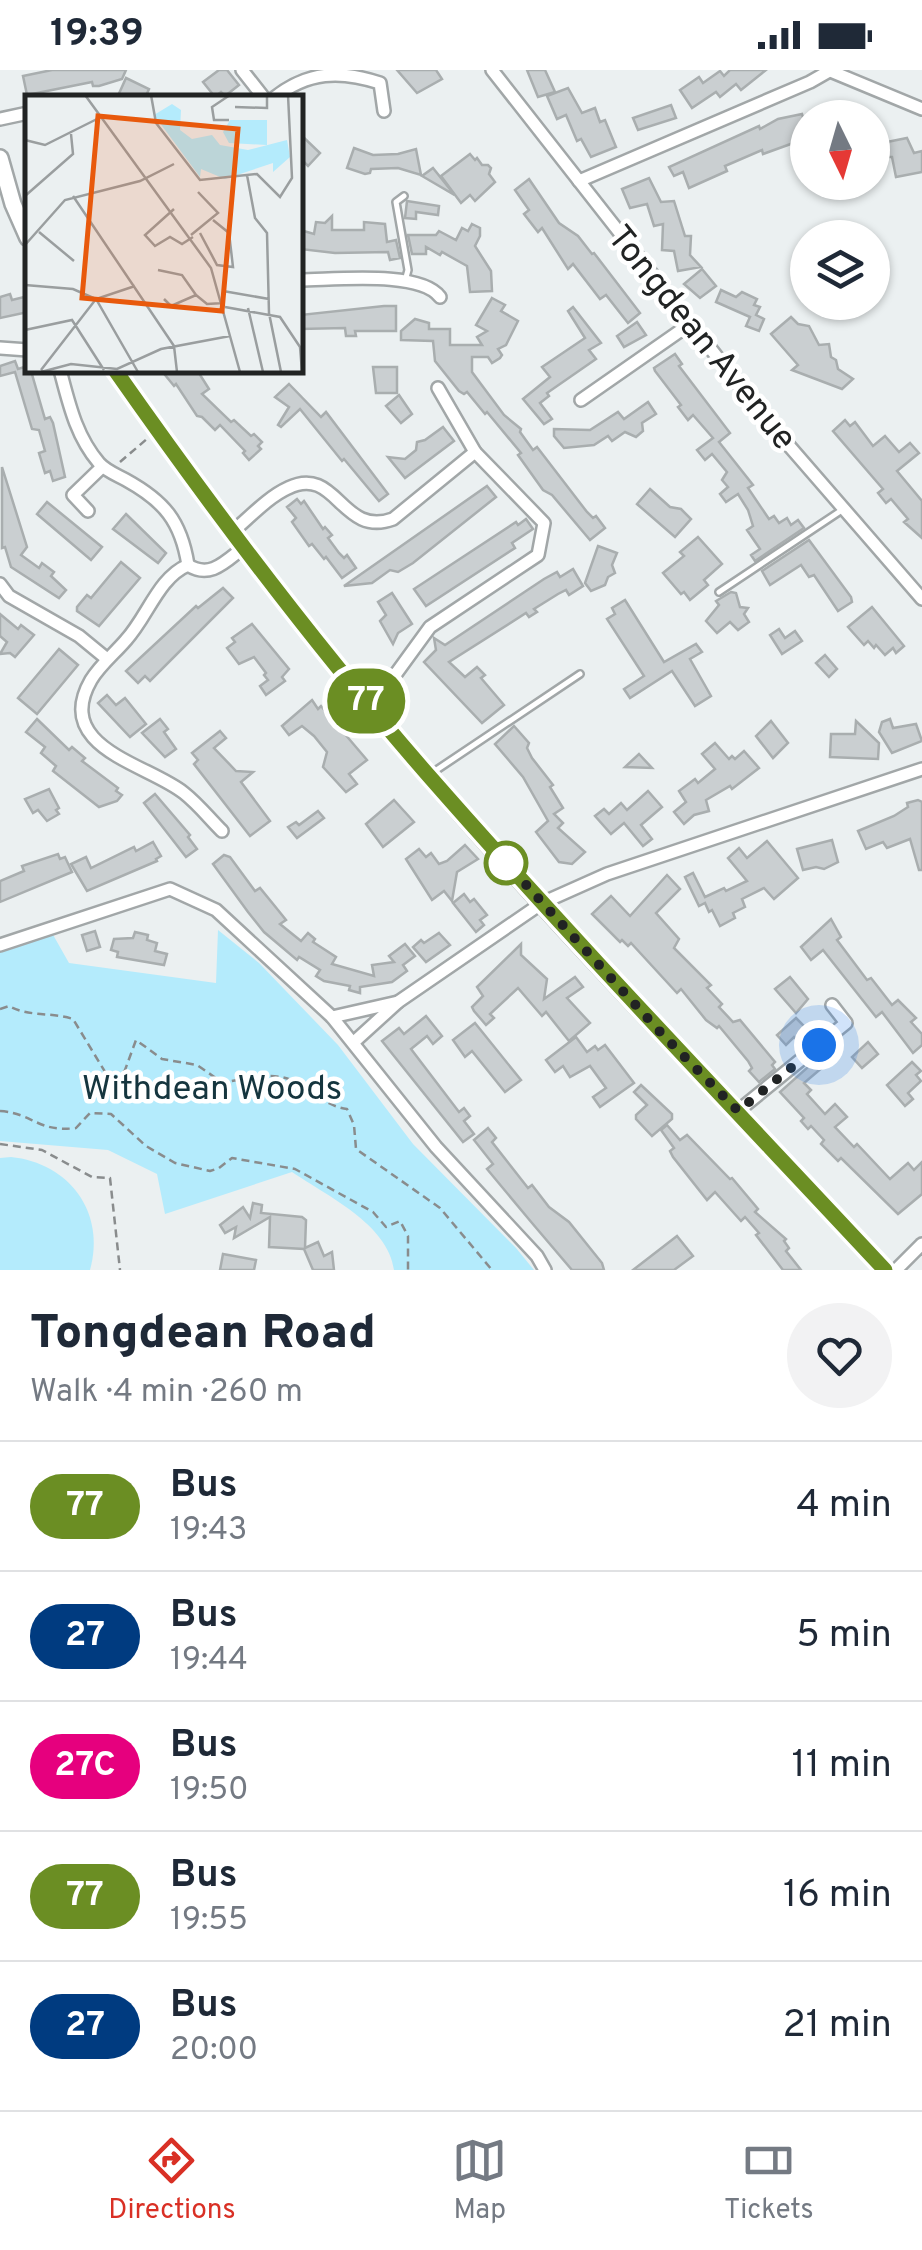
<!DOCTYPE html>
<html lang="en">
<head>
<meta charset="utf-8">
<style>
	:root { --surface:#fff; --page:#f2f2f3; --text:#1f2937; --muted:#747a83; --line:#e0e1e3; --accent:#d93025 }
	body { margin:0; font-family:Overpass,sans-serif; background:var(--page); color:var(--text); height:100vh; display:flex; flex-direction:column; font-size:38px; white-space:nowrap }
	* { box-sizing:border-box; margin:0 }
	p { font-size:32px; color:var(--muted) }
	.icon { flex:none; width:55px; height:55px; fill:none; stroke:currentColor; stroke-width:2; stroke-linecap:round; stroke-linejoin:round }
	.map { position:relative; height:1200px; overflow:hidden }
	.drawer { display:flex; flex-direction:column; background:var(--surface); flex:1 }
	.drawer>* { flex:none }
	.badge { padding:0 20px; border-radius:32px; font-size:35px; line-height:65px }
	.needle { width:65px; rotate:175deg }
	.controls { position:absolute; left:790px; top:30px; display:grid; gap:20px }
	.controls a { display:grid; place-items:center; width:100px; height:100px; border-radius:50%; background:var(--surface); box-shadow:0 2px 8px #0004; font-size:50px }
	.you { position:absolute; width:50px; height:50px; margin:-25px; border:8px solid #fff; border-radius:50%; background:#1a73e8; box-shadow:0 0 0 15px #1a73e833 }
	.map>.badge { position:absolute; translate:-50% -50%; box-shadow:0 0 0 5px #fff }
	.round { display:grid; place-items:center; flex:none; width:105px; height:105px; border-radius:52px; background:var(--page) }
	.overview { display:flex; align-items:center; justify-content:space-between; height:170px; padding:0 30px }
	h1 { font-size:48px; font-weight:800; line-height:75px }
	ul { padding:0; list-style:none }
	li { display:flex; align-items:center; gap:30px; height:130px; padding:0 30px; border-top:2px solid var(--line) }
	li div { flex:1 }
	li b { display:block; font-size:38px }
	li em { font-style:normal }
	li .badge { min-width:110px; font-weight:700; text-align:center }
	.status { display:flex; justify-content:space-between; align-items:center; height:70px; padding:0 50px; background:var(--surface); direction:ltr }
	.status svg { height:28px; fill:currentColor }
	.dock { display:flex; justify-content:space-around; align-items:center; height:140px; border-top:2px solid var(--line); background:var(--surface); font-size:28px; color:var(--muted) }
	.dock a { display:grid; justify-items:center; gap:5px }
	.dock .current { color:var(--accent) }
	.map>svg:first-child { display:block }
</style>
</head>
<body>
<div class="status"><b>19:39</b><svg viewBox="0 0 49 12"><path d="M0 12V9h3v3zM5 12V6h3v6zM10 12V3h3v9zM15 12V0h3v12zM26 1h20v11H26zM47 4h2v5h-2z"/></svg></div>
<div class="map">
<svg width="922" height="1200" viewBox="0 0 922 1200">
	<rect width="100%" height="100%" fill="#ebf0f1"/>
	<g fill="#b4ebfc">
		<path d="M218 860 259 893 338 975 413 1074 516 1178 534 1200H394C388 1154 327 1126 292 1102L165 1144 157 1104 108 1080 0 1071V880L52 863 69 893 216 913Z"/>
		<path d="M11 1087C69 1093 106 1142 90 1200H0V1088Z"/>
	</g>
	<g fill="#cacfd1" stroke="#a9aeaf" stroke-width="2.5">
		<path d="M52 0H126L122 9 99 16H93L92 12 27 25 23 6Z"/>
		<path d="M219 0H227L239 15 225 26 221 22 215 27 203 12Z"/>
		<path d="M397 0H436L442 9 417 23Z"/>
		<path d="M527 0H545L555 22 538 27Z"/>
		<path d="M730 0H766L741 20 736 14 720 27 716 22 692 38 680 20 699 7 703 13 720 1 724 6Z"/>
		<path d="M126 8 149 19 145 28H117Z"/>
		<path d="M568 18 582 43 595 38 600 52 605 50 616 77 591 87 581 69 577 71 566 45 557 49 547 26Z"/>
		<path d="M671 35 676 48 638 60 633 48Z"/>
		<path d="M802 44 805 54 808 53V90H804L799 71 763 84 762 80 725 96 727 101 689 118 683 102 674 106 669 97 759 56 760 59 778 49Z"/>
		<path d="M300 64 320 83 308 96 300 88Z"/>
		<path d="M907 68 914 83 922 81V102L896 107 892 87H872V75Z"/>
		<path d="M354 78 373 85 398 84 416 79 421 105 398 98 371 99 370 103 365 104 347 98Z"/>
		<path d="M470 84 475 90 477 88 482 95H488L491 98 489 104 495 112 475 131 470 125 461 133 441 106Z"/>
		<path d="M433 98 453 123V124L422 106Z"/>
		<path d="M649 108 661 132 674 131 685 166H691L690 185 701 197 678 201 674 181 662 180 663 154 654 156 647 134 630 138 622 119Z"/>
		<path d="M529 109 559 153 578 166 592 184 594 183 640 243 628 253 606 225 600 229 573 194 568 199 542 158 538 162 524 144 529 140 515 120Z"/>
		<path d="M407 131 439 136 438 145 416 142V149L405 148Z"/>
		<path d="M332 146V160H364V152L385 154 387 172 396 170 400 188 390 190 388 182 335 183 300 179V160L314 164 316 152 325 153Z"/>
		<path d="M472 154 480 158V166L475 176 491 201 492 221 470 222 467 196 442 182 440 185 426 177V184H412L408 165H436L439 161 456 170 462 158 468 161Z"/>
		<path d="M702 199 716 216 700 228 684 214Z"/>
		<path d="M721 220 736 227 742 222 757 229 754 235 760 237 756 245 764 249 759 261 746 256 750 247 716 232Z"/>
		<path d="M10 224 12 230 28 226V242L0 248V227Z"/>
		<path d="M492 228 505 235 501 241 518 251 506 275 498 279 502 285 500 288 492 293 488 287H472V302L504 345 521 359 520 362 533 380 537 377 587 442 593 448 596 446 605 458 590 470 552 425 543 420 518 385 521 383 487 342 485 344 467 322 464 324 459 321 435 291 433 271 401 270V261L415 249 429 253V259H450V275H482L477 267 487 261 476 255Z"/>
		<path d="M384 236H396V261H355L356 266H346L345 258 300 259V245Z"/>
		<path d="M573 237 601 273 589 280 596 289 547 323 549 326 540 333 552 349 544 354 523 329 550 307 542 297 585 268 568 241Z"/>
		<path d="M791 247 798 254 809 256 819 275 829 274 831 287 836 290 838 299 853 309 842 319 792 300 798 295 771 264Z"/>
		<path d="M637 252 646 265 624 277 617 266Z"/>
		<path d="M675 284 682 294 679 296 730 363 719 372 753 415 748 418 769 449 774 446 779 453 787 448 791 455 798 450 804 458 755 491 751 485 760 479 747 460 753 456 748 440 738 424 726 432 720 424 728 417 722 410 727 402 712 384 705 390 697 380 713 368 693 345 688 350 678 337 681 335 655 301 654 298Z"/>
		<path d="M15 291 18 299 28 296V303L31 301 45 349 50 347 53 353 65 407 53 411 50 401 45 403 39 383 45 381 39 360 32 359 15 302 0 306V296Z"/>
		<path d="M373 297H397V323H376Z"/>
		<path d="M161 300H197L209 319 202 324 231 352 234 350 251 366 254 364 262 372 258 376 261 379 249 390 243 383 245 381 220 355 215 360 202 347 197 346 176 314 174 316Z"/>
		<path d="M289 314 321 347 326 342 388 424 379 431 344 389 342 391 300 339 281 357 278 355 289 337 275 327Z"/>
		<path d="M399 325 412 344 401 353 386 336Z"/>
		<path d="M648 332 656 344 642 353 643 361 636 367 625 362 612 371 608 366 594 375 564 378 554 366V359L590 360 618 342 624 349Z"/>
		<path d="M845 350 850 356 855 352 873 376 885 366 899 382 910 373 919 383 897 401 922 431V468L904 452 908 449 891 429 886 433 878 423 883 419 833 361Z"/>
		<path d="M443 357 454 371 405 408 388 387 405 389 416 380 417 372 425 370Z"/>
		<path d="M2 397 27 477 21 485 39 498 42 493 54 502 51 506 66 520 59 528 11 497 5 477 2 478Z"/>
		<path d="M487 416 496 427 413 493 398 502 390 500 372 513 344 516Z"/>
		<path d="M650 419 670 437 681 439 691 449 675 467 637 434Z"/>
		<path d="M297 429 301 434 304 431 323 459 325 457 332 465 328 468 339 483 344 488 347 485 356 498 342 508 326 487 324 489 312 474 309 476 292 452 296 448 287 437Z"/>
		<path d="M47 432 102 477 91 490 37 444Z"/>
		<path d="M126 444 166 483 158 493 113 459Z"/>
		<path d="M526 449 533 459 512 473 515 478 426 536 414 519 516 452 518 455Z"/>
		<path d="M698 467 722 494 704 510 708 515 690 530 684 522 681 524 663 503 684 486 680 482Z"/>
		<path d="M809 470 851 527 852 532 838 541 814 505 809 507 801 495 770 515 762 501Z"/>
		<path d="M598 476 617 483 612 495 615 503 608 507 605 515 591 521 585 513Z"/>
		<path d="M121 492 140 508 99 556 77 541V537L87 525 91 528Z"/>
		<path d="M573 499 583 516 569 525 566 520 558 524 534 539 537 542 529 547 526 543 449 592 465 607 477 597 485 605 481 608 504 635 482 653 424 592 436 580 434 568 445 575 544 509 557 502 560 507Z"/>
		<path d="M223 518 233 528 150 611 145 606 138 613 126 601 196 536 198 538Z"/>
		<path d="M731 522 736 523 740 537 748 538 744 544 749 552 738 560 730 552 717 563 706 551 719 535 716 531Z"/>
		<path d="M392 523 412 554 398 563 393 574 380 551 386 545 378 532Z"/>
		<path d="M625 530 664 592 696 574 702 582 690 589 711 626 695 636 672 601 630 628 624 619 644 606 607 549 615 544 612 538Z"/>
		<path d="M872 537 904 576 896 583 893 578 885 585 876 575 874 578 868 571 864 575 848 557Z"/>
		<path d="M0 544 18 559 21 555 34 565 15 587 10 583 0 584 7 572 0 566Z"/>
		<path d="M252 554 289 599 282 607 285 611 266 625 260 616 268 610 264 605 266 603 254 587 239 594 227 578 235 572 232 568Z"/>
		<path d="M779 559 785 568 795 561 802 571 782 584 770 565Z"/>
		<path d="M59 579 78 595 37 644 18 628Z"/>
		<path d="M825 585 837 599 829 607 816 593Z"/>
		<path d="M107 625 116 635 125 628 146 654 130 667 98 633Z"/>
		<path d="M312 630 318 639 321 636 367 690 349 704 357 714 346 722 323 697 327 682 314 666 302 656 289 665 282 656Z"/>
		<path d="M37 649 69 680 72 677 85 688 82 691 118 718 116 721 122 725 117 731 99 737 53 701 56 696 41 683 45 677 26 662Z"/>
		<path d="M160 649 168 659 164 662 176 679 165 687 142 663Z"/>
		<path d="M890 649 893 658 916 654 922 671 892 683 879 662 882 652Z"/>
		<path d="M771 651 788 673 773 688 756 666Z"/>
		<path d="M856 651 879 673 878 689 830 687 831 664H855Z"/>
		<path d="M514 656 529 673 527 678 532 688 553 715 550 717 563 738 554 744 563 753 558 758 585 782 572 794 559 792 536 762 548 751 523 707 495 674Z"/>
		<path d="M220 661 226 668 214 678 236 701 253 702 241 712 270 751 250 766 194 694 198 690 192 683Z"/>
		<path d="M715 673 729 689 732 686 735 689 744 681 759 698 732 719 730 716 706 730 709 741 694 745 684 754 674 742 686 732 679 721 695 709 698 713 715 699 702 684Z"/>
		<path d="M639 684 652 698 625 697Z"/>
		<path d="M49 719 59 738 56 740 59 744 47 751 38 740 33 743 25 729Z"/>
		<path d="M648 721 662 737 641 755 652 769 643 776 624 753 611 764 595 746 604 739 609 744 621 733 627 740Z"/>
		<path d="M155 724 190 765 188 767 197 779 186 787 144 733Z"/>
		<path d="M394 730 414 752 383 777 366 754Z"/>
		<path d="M918 730 922 732V800H919L910 769 887 778 883 772 866 779 858 761 894 746 908 737 907 733Z"/>
		<path d="M318 741 324 748 297 768 288 757 296 752 299 755Z"/>
		<path d="M832 770 838 792 824 799 816 797 803 800 797 779Z"/>
		<path d="M767 771 798 808 774 829 764 818 742 829 745 837 733 843 735 848 720 856 712 840 709 842 705 833 699 836 685 807 693 803 705 827 724 818 726 821 747 811 728 788 739 778 747 788Z"/>
		<path d="M153 772 161 786 156 789 157 791 87 821 71 794 86 787 91 798 134 777 136 781Z"/>
		<path d="M465 775 478 789 457 802 452 831 444 821 432 830 406 789 419 779 426 787 431 783 439 794 447 791Z"/>
		<path d="M58 784 60 789 65 787 72 802 0 832V811L24 801 22 796Z"/>
		<path d="M224 785 230 787 255 821 260 818 278 840 286 850 280 854 301 871 308 863 315 869 313 872 336 887 332 894 374 906 372 895 394 892 389 886 405 874 415 886 403 895 407 901 392 912 360 917V923L349 920 350 916 324 911 316 906 320 900 299 887 297 890 264 862 248 842 213 794Z"/>
		<path d="M667 805 680 819 656 843 679 869 674 878 711 915 707 918 722 934 719 937 733 952 740 950 775 992 772 995 775 999 759 1012 749 1001 752 998 748 991 719 956 717 958 706 950 681 919 677 923 631 873 628 876 622 870 620 872 592 844 611 826 630 846Z"/>
		<path d="M464 824 470 832 474 829 487 845 480 850 484 855 476 862 453 833Z"/>
		<path d="M831 849 841 867 837 870 867 910 871 908 892 935 898 930 916 948 911 952 922 964V975L913 983 882 942 876 947 823 880 811 890 801 877Z"/>
		<path d="M95 861 100 877 87 881 82 865Z"/>
		<path d="M135 862 148 865 147 870 157 873 155 881 167 884 164 895 117 887 118 882 111 880 114 869 133 868Z"/>
		<path d="M439 863 450 875 426 892 413 877 421 870 424 873Z"/>
		<path d="M521 874V885L547 909 544 929 575 907 583 917 567 928 590 953 569 971 546 942 542 946 518 918 490 944 494 948 486 955 474 941 472 937 483 926 477 917Z"/>
		<path d="M790 907 808 929 796 943 775 919Z"/>
		<path d="M426 946 442 966 433 974 427 966 411 979 459 1042 464 1038 470 1046 464 1051 474 1064 463 1072 382 971 399 958 404 964Z"/>
		<path d="M796 948 804 956 801 960 810 970 803 976 794 967 786 975 777 965Z"/>
		<path d="M475 953 521 1010 505 1022 472 981 465 987 453 970Z"/>
		<path d="M576 967 587 982 595 976 598 980 605 975 634 1013 600 1037 593 1027 606 1018 590 996 570 1007 563 996 555 1002 546 990Z"/>
		<path d="M868 972 878 984 862 998 852 987Z"/>
		<path d="M818 988 824 996 804 1013 811 1020 807 1024 825 1044 835 1034 847 1047 835 1057 854 1077 857 1074 890 1109 908 1093 914 1100 922 1092V1124L898 1144 841 1088 838 1091 821 1074 824 1070 811 1056 808 1059 801 1051 804 1048 780 1022Z"/>
		<path d="M912 992 921 1001 916 1005 921 1011 908 1023 913 1029 905 1036 887 1015Z"/>
		<path d="M641 1015 672 1044V1049L652 1066 636 1049V1045L647 1035 634 1022Z"/>
		<path d="M667 1055 680 1070 687 1065 730 1109 732 1108 758 1139 755 1142 786 1169 784 1171 789 1178 786 1181 801 1200H783L756 1165 759 1163 745 1147 741 1151 715 1122 707 1130 673 1087 670 1081 674 1078 661 1060Z"/>
		<path d="M488 1058 496 1068 492 1072 528 1118 532 1115 549 1137 569 1152 602 1193 604 1200H572L532 1153 487 1099 493 1094 474 1070Z"/>
		<path d="M253 1133 262 1135 261 1143 302 1147 306 1150 305 1178 318 1172 324 1186 332 1182 334 1200H313L304 1179 269 1177 270 1147 234 1168 236 1157 225 1163 220 1155 243 1137 250 1148Z"/>
		<path d="M677 1166 693 1186 674 1200H633Z"/>
		<path d="M223 1184 256 1190 254 1200H220Z"/>
	</g>
	<g fill="none" stroke-linecap="round" stroke-linejoin="round">
		<defs>
			<g id="lane">
				<path d="M404 126 396 132 408 200 405 211"/>
				<path d="M719 522 842 440"/>
				<path d="M429 705 580 604"/>
			</g>
			<g id="street">
				<path d="M242 0 264 28"/>
				<path d="M492 0 765 348 922 529"/>
				<path d="M828 0 922 39"/>
				<path d="M274 28C308 1 340 0 380 13L384 41"/>
				<path d="M0 49 28 43"/>
				<path d="M579 111 810 12 831 0"/>
				<path d="M300 210C333 210 420 200 440 227"/>
				<path d="M0 278 28 280"/>
				<path d="M60 300C69 334 76 366 99 393 106 401 117 405 126 410 164 431 181 451 188 495"/>
				<path d="M438 318 475 382"/>
				<path d="M581 330 690 254"/>
				<path d="M88 441 73 425 102 397"/>
				<path d="M231 463C249 448 268 427 288 418 337 394 341 468 393 449L475 382 544 453 538 485 430 557 371 638"/>
				<path d="M0 514 9 526 79 566 107 589"/>
				<path d="M222 761C209 748 198 734 184 723 148 694 52 678 91 610 100 595 115 583 126 570 148 546 158 508 188 495 210 509 225 492 243 478"/>
				<path d="M0 875 170 819 216 840 332 947 436 1077 537 1186 545 1200"/>
				<path d="M398 932 542 833 607 804 922 699"/>
				<path d="M332 947 398 932 354 972"/>
				<path d="M738 1041 846 953 832 935"/>
				<path d="M896 1200 922 1174"/>
			</g>
			<g id="secondary">
				<path d="M0 88 13 134 28 168"/>
				<path d="M115 300C196 416 281 528 370 637 532 833 712 1014 885 1200"/>
			</g>
		</defs>
		<use href="#lane" stroke="#a2a7a8" stroke-width="10"/>
		<use href="#street" stroke="#a2a7a8" stroke-width="16"/>
		<use href="#secondary" stroke="#a2a7a8" stroke-width="20"/>
		<g stroke="#898c8d" stroke-width="2.5" stroke-dasharray="8 5" stroke-linecap="butt">
			<path d="M120 392 148 368"/>
			<path d="M0 939 9 936C28 947 52 942 73 949L113 1015 125 1000 136 970 162 989 197 995 223 1013C241 1009 262 1004 281 1007 305 1011 321 1036 347 1039L354 1055 356 1079 440 1138 492 1200"/>
			<path d="M0 1041C33 1043 38 1063 76 1058L90 1043 111 1044 146 1076 175 1093 210 1101 219 1098 232 1088 295 1099 373 1142 386 1157 400 1151 408 1166V1200"/>
			<path d="M0 1074 42 1080 92 1107 110 1108 120 1200"/>
		</g>
		<use href="#lane" stroke="#fff" stroke-width="5"/>
		<use href="#street" stroke="#fff" stroke-width="11"/>
		<use href="#secondary" stroke="#fff" stroke-width="15"/>
	</g>
	<g fill="none" stroke-linecap="round" stroke-linejoin="round">
		<defs>
			<path id="line" d="M115 300C213 440 316 577 429 706 577 875 732 1036 885 1200"/>
		</defs>
		<use href="#line" stroke="#fff" stroke-width="22"/>
		<use href="#line" stroke="#6b8e23" stroke-width="15"/>
		<path stroke="#212323" stroke-width="10" stroke-dasharray="0 18" d="M506 793 498 784 662 964 738 1041 819 975"/>
	</g>
	<circle fill="#fff" stroke="#6b8e23" stroke-width="5" cx="506" cy="793" r="20"/>
	<g text-anchor="middle" stroke-width="9" stroke-linejoin="round" paint-order="stroke">
		<g font-size="35" fill="#212323" stroke="#fff">
			<text transform="translate(703 267) rotate(51)" y="12">Tongdean Avenue</text>
		</g>
		<g font-size="35" fill="#15353e" stroke="#fff">
			<text x="212" y="1029">Withdean Woods</text>
		</g>
	</g>
	<g transform="translate(25 25)">
		<rect width="278" height="278" fill="#ebf0f1"/>
		<path d="M147 9 156 15 155 35 167 44 187 40 195 50 223 55 262 45 265 62 248 77V68L200 84 176 74 175 82 129 20ZM205 25H242V50L204 48 198 37Z" fill="#b4ebfc"/>
		<path fill="none" stroke="#9a9e9f" stroke-width="2.5" d="M60 0 186 173 215 277M126 0 131 28 175 85 232 79 255 102 267 83 263 0M210 12 242 13V0M204 25H189L187 12 205 0M0 45 20 50 78 21M222 80 230 123 242 138 244 218 256 277M0 101 48 59 46 39M48 101 149 251 152 277M149 114 120 140 130 151 145 142 157 149 168 142M14 137 49 166M175 138 192 170 208 172 204 138 188 125M166 140 193 118 173 97M0 150 40 105 115 86 149 69M133 175 157 180 171 200M0 190 48 194 71 204 113 277M198 196 244 204M139 204 146 211 171 200 182 209 199 208M200 212 255 222 275 252 277 277M223 213 238 277M0 235 47 225 79 275M16 275 71 204 110 191M16 277 46 269 92 274 136 254 205 241"/>
		<path fill="#e8590c" fill-opacity="0.15" stroke="#e8590c" stroke-width="5" d="M73 21 213 34 197 216 57 203Z"/>
		<rect width="278" height="278" fill="none" stroke="#212323" stroke-width="5"/>
	</g>
</svg>
<div class="controls">
<a><svg class="needle" viewBox="-14 -14 28 28"><path d="M0-13l5 13h-10z" fill="#e53935"/><path d="M0 13l5-13h-10z" fill="#747a83"/></svg></a>
<a><svg class="icon" aria-label="layers" viewBox="0 0 24 24"><path d="M12 4l9 5-9 5-9-5zM3 14l9 5 9-5"/></svg></a>
</div>
<div class="you" style="left:819px;top:975px"></div>
<b class="badge" style="left:366px;top:631px;background:#6b8e23;color:#fff">77</b>
</div>
<section class="drawer">
<div class="overview"><div><h1>Tongdean Road</h1><p>Walk · 4 min · 260 m</p></div><a class="round"><svg class="icon" aria-label="heart" viewBox="0 0 24 24"><path d="M12 20l-8-8c-3-5 5-10 8-4 3-6 11-1 8 4z"/></svg></a></div>
<ul>
<li><span class="badge" style="background:#6b8e23;color:#fff">77</span><div><b>Bus</b><p>19:43</p></div><em>4 min</em></li>
<li><span class="badge" style="background:#003b80;color:#fff">27</span><div><b>Bus</b><p>19:44</p></div><em>5 min</em></li>
<li><span class="badge" style="background:#e6007e;color:#fff">27C</span><div><b>Bus</b><p>19:50</p></div><em>11 min</em></li>
<li><span class="badge" style="background:#6b8e23;color:#fff">77</span><div><b>Bus</b><p>19:55</p></div><em>16 min</em></li>
<li><span class="badge" style="background:#003b80;color:#fff">27</span><div><b>Bus</b><p>20:00</p></div><em>21 min</em></li>
</ul>
</section>
<nav class="dock">
<a class="current"><svg class="icon" aria-label="directions" viewBox="0 0 24 24"><path d="M12 3l9 9-9 9-9-9zM9 14v-3h6M13 9l2 2-2 2"/></svg>Directions</a>
<a><svg class="icon" aria-label="map" viewBox="0 0 24 24"><path d="M3 6l6-2 6 2 6-2v14l-6 2-6-2-6 2zM9 4v14M15 6v14"/></svg>Map</a>
<a><svg class="icon" aria-label="tickets" viewBox="0 0 24 24"><path d="M3 7h18v10H3zM15 7v10"/></svg>Tickets</a>
</nav>
</body>
</html>
